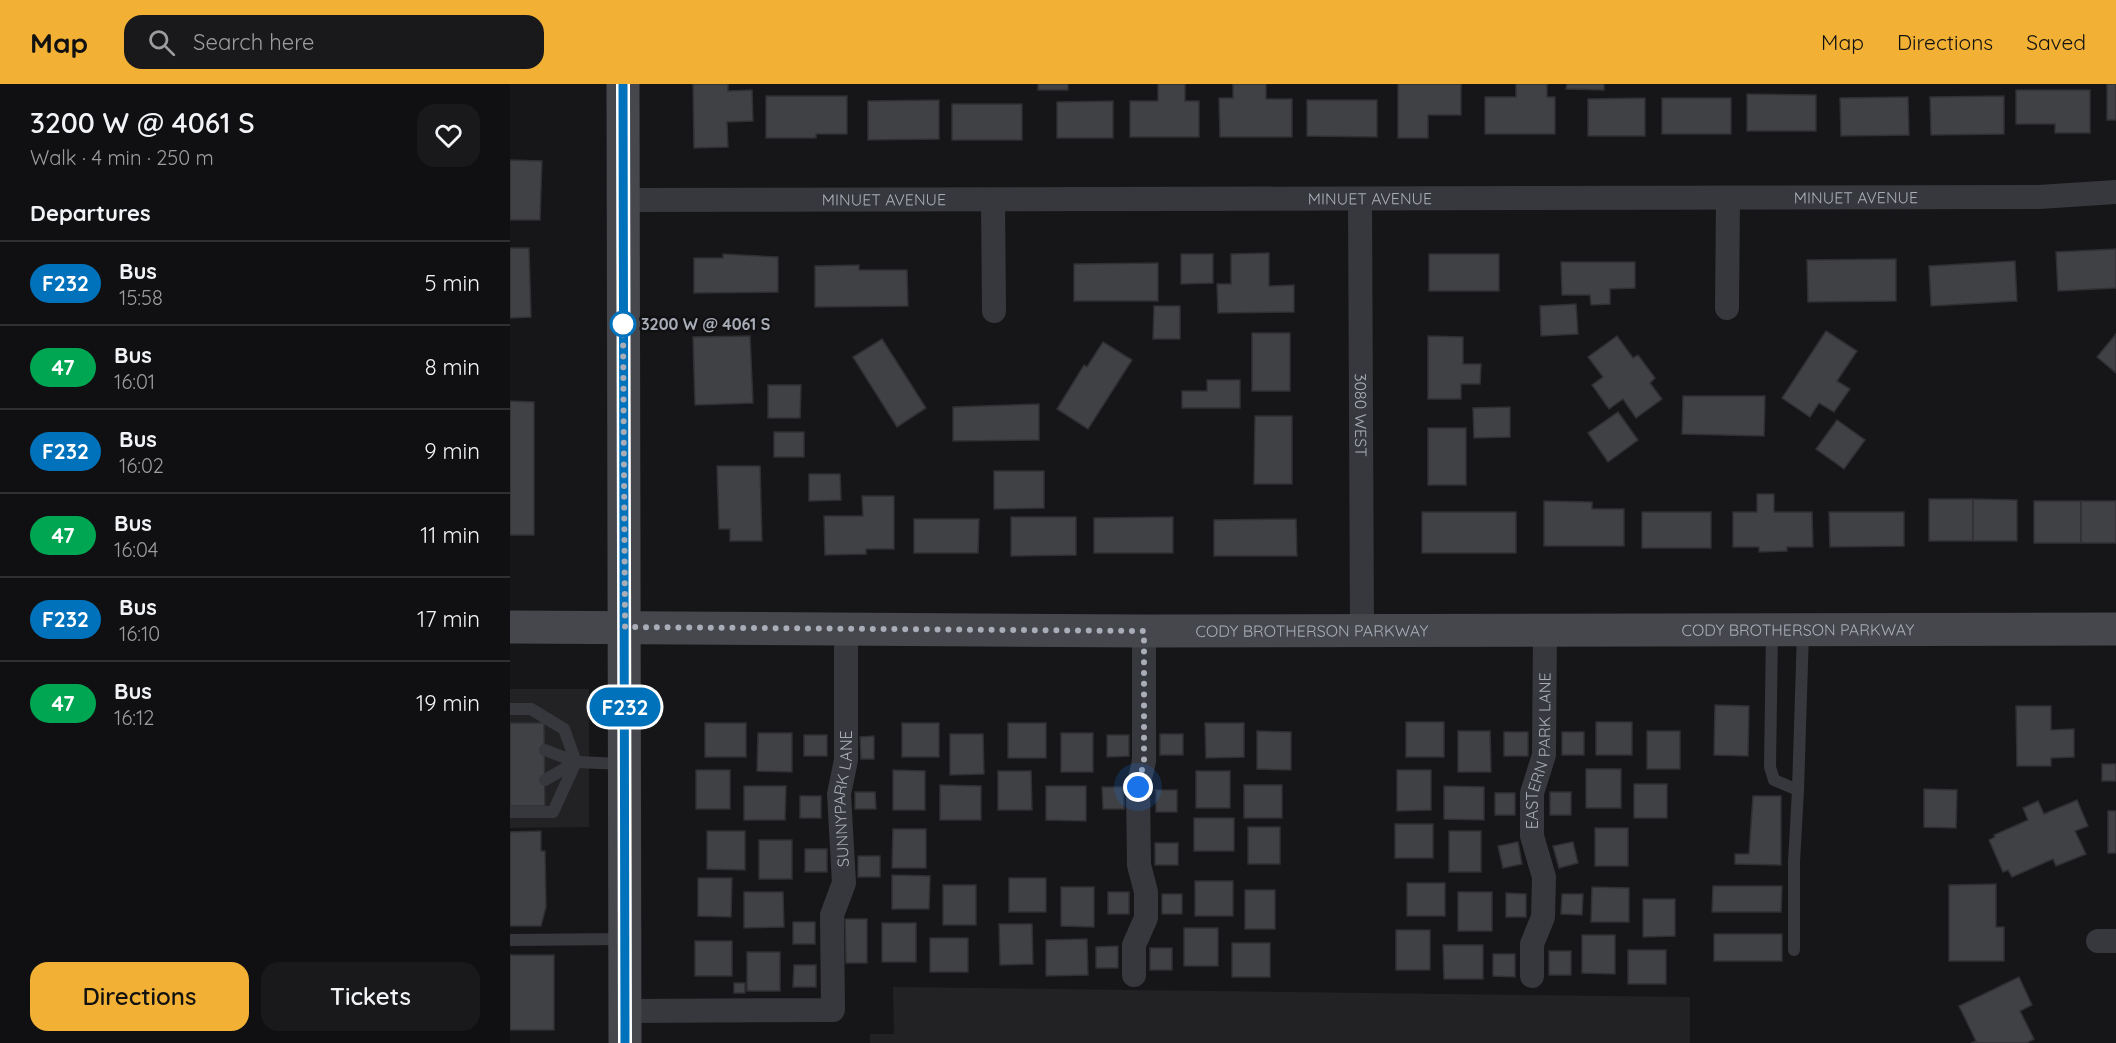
<!DOCTYPE html>
<html lang="en">
<head>
<meta charset="utf-8">
<style>
	:root { --surface:#101012; --page:#19191b; --text:#f1f3f6; --muted:#9c9d9f; --line:#303032; --accent:#f2b134 }
	body { margin:0; font-family:Quicksand,sans-serif; background:var(--page); color:var(--text); height:100vh; display:flex; flex-direction:column; font-size:22px; white-space:nowrap }
	* { box-sizing:border-box; margin:0 }
	p { font-size:20px; color:var(--muted) }
	.icon { flex:none; width:33px; height:33px; fill:none; stroke:currentColor; stroke-width:2; stroke-linecap:round; stroke-linejoin:round }
	.map { position:relative; flex:1; overflow:hidden }
	.sheet { display:flex; flex-direction:column; background:var(--surface); width:510px }
	.sheet>* { flex:none }
	.badge { padding:0 12px; border-radius:20px; font-size:21px; line-height:39px }
	.you { position:absolute; width:30px; height:30px; margin:-15px; border:4px solid #fff; border-radius:50%; background:#1a73e8; box-shadow:0 0 0 9px #1a73e833 }
	.map>.badge { position:absolute; translate:-50% -50%; box-shadow:0 0 0 3px #fff }
	h2 { padding:0 30px; font-size:22px; line-height:54px }
	.round { display:grid; place-items:center; flex:none; width:63px; height:63px; border-radius:18px; background:var(--page) }
	.overview { display:flex; align-items:center; justify-content:space-between; height:102px; padding:0 30px }
	h1 { font-size:28px; font-weight:600; line-height:45px }
	.button { display:flex; gap:12px; margin-top:auto; padding:12px 30px }
	.button a { flex:1; height:69px; border-radius:18px; background:var(--accent); color:#111; font-size:24px; font-weight:600; line-height:69px; text-align:center }
	.button a+a { background:var(--page); color:var(--text) }
	ul { padding:0; list-style:none }
	li { display:flex; align-items:center; gap:18px; height:84px; padding:0 30px; border-top:2px solid var(--line) }
	li div { flex:1 }
	li b { display:block; font-size:22px }
	li em { font-style:normal }
	li .badge { min-width:66px; font-weight:700; text-align:center }
	header { display:flex; align-items:center; gap:36px; box-sizing:border-box; height:84px; padding:0 30px; background:var(--accent); color:#111 }
	header strong { font-size:28px }
	nav { display:flex; gap:33px; margin-inline-start:auto; font-size:21px }
	.search { width:420px; height:54px; background:var(--page); display:flex; align-items:center; gap:15px; box-sizing:border-box; padding:0 21px; border-radius:18px; color:var(--muted); font-size:22px }
	main { display:flex; flex:1; min-height:0 }
	.map>svg:first-child { display:block }
</style>
</head>
<body>
<header>
<strong>Map</strong>
<div class="search"><svg class="icon" aria-label="search" viewBox="0 0 24 24"><circle cx="10" cy="10" r="6"/><path d="M15 15l6 6"/></svg>Search here</div>
<nav><a>Map</a><a>Directions</a><a>Saved</a></nav>
</header>
<main>
<section class="sheet">
<div class="overview"><div><h1>3200 W @ 4061 S</h1><p>Walk · 4 min · 250 m</p></div><a class="round"><svg class="icon" aria-label="heart" viewBox="0 0 24 24"><path d="M12 20l-8-8c-3-5 5-10 8-4 3-6 11-1 8 4z"/></svg></a></div>
<h2>Departures</h2>
<ul>
<li><span class="badge" style="background:#0072bc;color:#fff">F232</span><div><b>Bus</b><p>15:58</p></div><em>5 min</em></li>
<li><span class="badge" style="background:#00a651;color:#fff">47</span><div><b>Bus</b><p>16:01</p></div><em>8 min</em></li>
<li><span class="badge" style="background:#0072bc;color:#fff">F232</span><div><b>Bus</b><p>16:02</p></div><em>9 min</em></li>
<li><span class="badge" style="background:#00a651;color:#fff">47</span><div><b>Bus</b><p>16:04</p></div><em>11 min</em></li>
<li><span class="badge" style="background:#0072bc;color:#fff">F232</span><div><b>Bus</b><p>16:10</p></div><em>17 min</em></li>
<li><span class="badge" style="background:#00a651;color:#fff">47</span><div><b>Bus</b><p>16:12</p></div><em>19 min</em></li>
</ul>
<div class="button"><a>Directions</a><a>Tickets</a></div>
</section>
<div class="map">
<svg width="1606" height="959" viewBox="0 0 1606 959">
	<rect width="100%" height="100%" fill="#161618"/>
	<g fill="#222225">
		<path d="M0 605H79V743L0 744Z"/>
		<path d="M383 903 1180 913V959H360V950H384Z"/>
	</g>
	<g fill="#404145" stroke="#303034" stroke-width="1.5">
		<path d="M183 0H218V7L242 6 243 37 217 38 218 63 184 64Z"/>
		<rect x="528" y="0" width="30" height="6"/>
		<path d="M648 0H675V17H689V53H620V17H648Z"/>
		<path d="M723 0H756V15H782V53H710L709 14H723Z"/>
		<path d="M888 0H951V31H918V54H888Z"/>
		<path d="M1006 0H1037V13H1045V50H975V13H1006Z"/>
		<path d="M1057 0H1094V6L1056 5Z"/>
		<rect x="1597" y="0" width="9" height="36"/>
		<path d="M1506 6H1580V49H1545V40H1506Z"/>
		<path d="M1237 10 1306 11V47H1237Z"/>
		<path d="M256 12H337V50H306V54H256Z"/>
		<path d="M1494 12V50L1421 51 1420 13Z"/>
		<path d="M1398 13 1399 51 1331 52 1330 14Z"/>
		<path d="M1135 14V52H1078V15Z"/>
		<rect x="1152" y="14" width="69" height="36"/>
		<path d="M429 16V55L358 56V17Z"/>
		<path d="M797 16H867V53L797 52Z"/>
		<path d="M603 17V54H547V18Z"/>
		<rect x="442" y="20" width="70" height="36"/>
		<path d="M0 76 32 77 30 136H0Z"/>
		<path d="M0 164H19L21 233 0 234Z"/>
		<path d="M1606 165V204L1548 207 1546 168Z"/>
		<path d="M759 169V202L784 201V228L708 229 707 200H721V170Z"/>
		<path d="M213 170 268 173V208L184 209V174H213Z"/>
		<path d="M671 170H703V199L671 200Z"/>
		<rect x="919" y="170" width="70" height="37"/>
		<path d="M1386 175V217L1298 218 1297 176Z"/>
		<path d="M1505 177 1507 217 1421 222 1419 182Z"/>
		<path d="M1051 178H1125V204L1100 205V220L1081 221 1080 211H1052Z"/>
		<path d="M648 179V217H564V180Z"/>
		<path d="M349 181V186H397L398 222 305 223V182Z"/>
		<path d="M1066 220 1068 250 1031 252 1030 222Z"/>
		<path d="M644 222H670V255H643Z"/>
		<path d="M1316 247 1347 267 1327 297 1340 305 1324 328 1309 319 1300 333 1272 314Z"/>
		<rect x="742" y="249" width="38" height="58"/>
		<path d="M1606 250V289L1587 273Z"/>
		<path d="M240 252 243 319 185 321 183 253Z"/>
		<path d="M918 252 953 253V280H971L970 300H951V315H918Z"/>
		<path d="M1107 252 1123 274 1128 271 1145 294 1140 299 1152 315 1126 334 1113 315 1099 325 1082 301 1093 293 1078 273Z"/>
		<path d="M372 255 416 324 387 343 343 273Z"/>
		<path d="M593 258 622 276 578 345 547 325 574 281 577 283Z"/>
		<path d="M697 296H730V324H672V307H697Z"/>
		<path d="M258 301H291L290 334H258Z"/>
		<path d="M1173 312H1255L1254 352 1172 350Z"/>
		<path d="M0 317 24 318V451H0Z"/>
		<path d="M529 320V356L443 357V323Z"/>
		<path d="M1000 323V353L964 354 963 324Z"/>
		<path d="M1108 328 1128 356 1098 378 1078 349Z"/>
		<path d="M745 332H782V400H744Z"/>
		<path d="M1327 336 1355 356 1334 385 1306 365Z"/>
		<rect x="918" y="344" width="38" height="57"/>
		<rect x="264" y="348" width="30" height="25"/>
		<path d="M207 382H250L252 457H220V445H209Z"/>
		<path d="M484 387H534V424L484 425Z"/>
		<path d="M299 390H330L331 416 299 417Z"/>
		<path d="M1247 410H1264V428H1302L1303 463H1277V467L1249 468V463H1223V428H1247Z"/>
		<path d="M352 412H384V465H356V470L315 471 314 432H353Z"/>
		<rect x="1419" y="415" width="44" height="42"/>
		<path d="M1463 415 1507 416V457H1463Z"/>
		<path d="M1034 417 1082 418V425H1114V462H1034Z"/>
		<rect x="1524" y="417" width="47" height="42"/>
		<rect x="1571" y="417" width="35" height="42"/>
		<rect x="912" y="428" width="94" height="41"/>
		<rect x="1132" y="428" width="69" height="36"/>
		<path d="M1319 428H1394V462L1320 463Z"/>
		<path d="M501 433H566V471L501 472Z"/>
		<path d="M663 433V469H584V434Z"/>
		<path d="M404 435H469L468 469H404Z"/>
		<path d="M786 435 787 472H704V436Z"/>
		<path d="M1205 621 1239 622 1238 672 1204 671Z"/>
		<path d="M1506 622H1541V646L1564 645V673L1541 674V682H1507Z"/>
		<rect x="896" y="638" width="38" height="35"/>
		<rect x="1086" y="638" width="36" height="33"/>
		<path d="M0 639H34L35 722H0Z"/>
		<rect x="195" y="639" width="41" height="34"/>
		<rect x="392" y="639" width="37" height="34"/>
		<rect x="498" y="639" width="38" height="35"/>
		<path d="M695 639H734V673L696 674Z"/>
		<path d="M747 647 781 648V686L747 685Z"/>
		<path d="M948 647H980L981 688H948Z"/>
		<rect x="1137" y="647" width="33" height="38"/>
		<rect x="994" y="648" width="24" height="24"/>
		<rect x="1052" y="648" width="22" height="23"/>
		<path d="M248 649H282V688L247 687Z"/>
		<rect x="551" y="649" width="32" height="39"/>
		<path d="M440 650H473L474 690 440 691Z"/>
		<rect x="650" y="650" width="23" height="21"/>
		<rect x="294" y="651" width="23" height="21"/>
		<path d="M597 651H619V672L597 673Z"/>
		<path d="M364 652V675H351L350 653Z"/>
		<rect x="1592" y="680" width="14" height="17"/>
		<rect x="1076" y="685" width="35" height="39"/>
		<rect x="186" y="686" width="34" height="39"/>
		<path d="M383 686 415 687V726H383Z"/>
		<path d="M887 686H921V726L887 727Z"/>
		<path d="M488 687H521L522 726H488Z"/>
		<rect x="686" y="687" width="34" height="37"/>
		<rect x="1124" y="700" width="33" height="34"/>
		<path d="M430 701 471 702V736H430Z"/>
		<rect x="734" y="701" width="38" height="33"/>
		<path d="M234 702H276L275 736H234Z"/>
		<path d="M536 702H576V737L536 736Z"/>
		<path d="M934 702 974 703V736L934 735Z"/>
		<path d="M592 703H613L614 725H593Z"/>
		<path d="M1414 705 1447 706 1446 744 1414 743Z"/>
		<rect x="646" y="706" width="21" height="22"/>
		<path d="M345 708H365L366 725H345Z"/>
		<rect x="1040" y="708" width="21" height="23"/>
		<rect x="985" y="709" width="20" height="22"/>
		<rect x="290" y="712" width="21" height="22"/>
		<path d="M1243 712H1271V781L1225 780V770H1239Z"/>
		<path d="M1567 716 1578 742 1565 747 1576 770 1546 782 1543 775 1502 793 1498 786 1493 788 1479 756 1485 753 1484 751 1518 736 1513 724 1528 717 1534 730Z"/>
		<rect x="1598" y="727" width="8" height="42"/>
		<rect x="684" y="734" width="40" height="33"/>
		<rect x="885" y="740" width="38" height="34"/>
		<rect x="738" y="743" width="32" height="37"/>
		<rect x="1085" y="744" width="33" height="38"/>
		<path d="M383 745H416V784H382Z"/>
		<path d="M31 747V767H35L36 823 31 842H0V748Z"/>
		<path d="M197 747H235V786L197 785Z"/>
		<rect x="939" y="747" width="32" height="41"/>
		<rect x="249" y="756" width="33" height="39"/>
		<path d="M1008 758 1012 780 993 784 988 762Z"/>
		<path d="M1063 758 1068 779 1049 784 1043 762Z"/>
		<rect x="645" y="759" width="23" height="22"/>
		<rect x="295" y="765" width="22" height="23"/>
		<rect x="348" y="772" width="22" height="21"/>
		<path d="M382 791 420 792 419 825H382Z"/>
		<path d="M188 794H222L221 833 188 832Z"/>
		<rect x="499" y="794" width="37" height="34"/>
		<rect x="685" y="797" width="38" height="35"/>
		<rect x="897" y="799" width="38" height="33"/>
		<path d="M1486 800V843H1494V877H1439V801Z"/>
		<rect x="433" y="801" width="33" height="40"/>
		<path d="M1203 802H1272L1271 828H1202Z"/>
		<path d="M551 803H584V843L551 842Z"/>
		<path d="M1082 803 1119 804V838H1081Z"/>
		<rect x="735" y="806" width="30" height="39"/>
		<path d="M234 808H273L274 843 234 844Z"/>
		<rect x="598" y="808" width="21" height="22"/>
		<rect x="948" y="808" width="34" height="39"/>
		<path d="M996 809 1016 810V833H996Z"/>
		<rect x="652" y="810" width="20" height="20"/>
		<path d="M1052 810H1073L1072 831 1051 830Z"/>
		<path d="M1133 815H1165V852L1133 853Z"/>
		<path d="M335 835H357V879H336Z"/>
		<rect x="283" y="838" width="22" height="22"/>
		<rect x="372" y="839" width="34" height="39"/>
		<path d="M489 840H522L523 880 490 881Z"/>
		<rect x="674" y="844" width="34" height="38"/>
		<rect x="886" y="846" width="34" height="40"/>
		<rect x="1204" y="850" width="68" height="27"/>
		<path d="M1072 851H1105V890L1072 889Z"/>
		<rect x="420" y="854" width="38" height="34"/>
		<path d="M577 855 578 891 536 892V856Z"/>
		<rect x="185" y="857" width="37" height="35"/>
		<rect x="722" y="859" width="38" height="34"/>
		<path d="M933 861H973V895H934Z"/>
		<path d="M608 862V884H586V863Z"/>
		<rect x="640" y="864" width="22" height="22"/>
		<rect x="1118" y="866" width="38" height="34"/>
		<rect x="1039" y="867" width="22" height="24"/>
		<rect x="237" y="868" width="33" height="39"/>
		<path d="M983 870H1005V893L983 892Z"/>
		<rect x="0" y="871" width="44" height="75"/>
		<path d="M284 881H306V903H283Z"/>
		<path d="M1509 893 1522 921 1510 927 1524 955 1517 959H1461L1466 957 1449 922Z"/>
		<rect x="224" y="899" width="11" height="10"/>
	</g>
	<g fill="none" stroke-linecap="round" stroke-linejoin="round">
		<g stroke="#37383d" stroke-width="12">
			<path d="M1262 547 1260 683 1264 696 1288 706 1284 778V866"/>
			<path d="M0 625H21L54 645 66 678 43 728H0"/>
			<path d="M35 666 66 678 114 680"/>
			<path d="M35 696 66 678"/>
			<path d="M1288 706 1293 548"/>
			<path d="M0 856 114 855"/>
		</g>
		<g stroke="#37383d" stroke-width="24">
			<path id="s1" d="M850 115 852 546"/>
			<path id="s2" d="M113 116 1529 113 1606 108"/>
			<path d="M483 117 484 227"/>
			<path d="M1217 224 1218 115"/>
			<path d="M1588 857H1606"/>
			<path d="M624 891V861L636 834V808L629 781 628 703 634 677V547"/>
			<path id="s3" d="M1022 892V860L1033 833 1034 793 1022 752V709L1034 671 1035 545"/>
			<path id="s4" d="M115 927 323 926 322 831 334 799 329 710 336 676V544"/>
		</g>
		<g stroke="#45474d" stroke-width="33">
			<path d="M113 0 115 959"/>
			<path id="s5" d="M0 543 634 547 1606 545"/>
		</g>
	</g>
	<g fill="none" stroke-linecap="round" stroke-linejoin="round">
		<defs>
			<path id="line" d="M113 0 115 959"/>
		</defs>
		<use href="#line" stroke="#fff" stroke-width="14"/>
		<use href="#line" stroke="#0072bc" stroke-width="9"/>
		<path stroke="#a8adb8" stroke-width="6" stroke-dasharray="0 10.8" d="M113 240 115 543 634 547V677L628 703"/>
	</g>
	<circle fill="#fff" stroke="#0072bc" stroke-width="3" cx="113" cy="240" r="12"/>
	<g text-anchor="middle" stroke-width="5" stroke-linejoin="round" paint-order="stroke">
		<g font-size="16" fill="#a8adb8" stroke="#111113">
			<text dy="6" stroke="none"><textPath href="#s2" startOffset="1233">MINUET AVENUE</textPath></text>
			<text dy="6" stroke="none"><textPath href="#s2" startOffset="747">MINUET AVENUE</textPath></text>
			<text dy="6" stroke="none"><textPath href="#s2" startOffset="261">MINUET AVENUE</textPath></text>
			<text dy="6" stroke="none"><textPath href="#s1" startOffset="216">3080 WEST</textPath></text>
			<text dy="6" stroke="none"><textPath href="#s5" startOffset="1288">CODY BROTHERSON PARKWAY</textPath></text>
			<text dy="6" stroke="none"><textPath href="#s5" startOffset="802">CODY BROTHERSON PARKWAY</textPath></text>
			<text dy="6" stroke="none"><textPath href="#s3" startOffset="230">EASTERN PARK LANE</textPath></text>
			<text dy="6" stroke="none"><textPath href="#s4" startOffset="422">SUNNYPARK LANE</textPath></text>
		</g>
		<g font-size="16" font-weight="bold" fill="#a8adb8" stroke="#111113" text-anchor="start">
			<text x="131" y="246">3200 W @ 4061 S</text>
		</g>
	</g>
</svg>
<div class="you" style="left:628px;top:703px"></div>
<b class="badge" style="left:115px;top:623px;background:#0072bc;color:#fff">F232</b>
</div>
</main>
</body>
</html>
